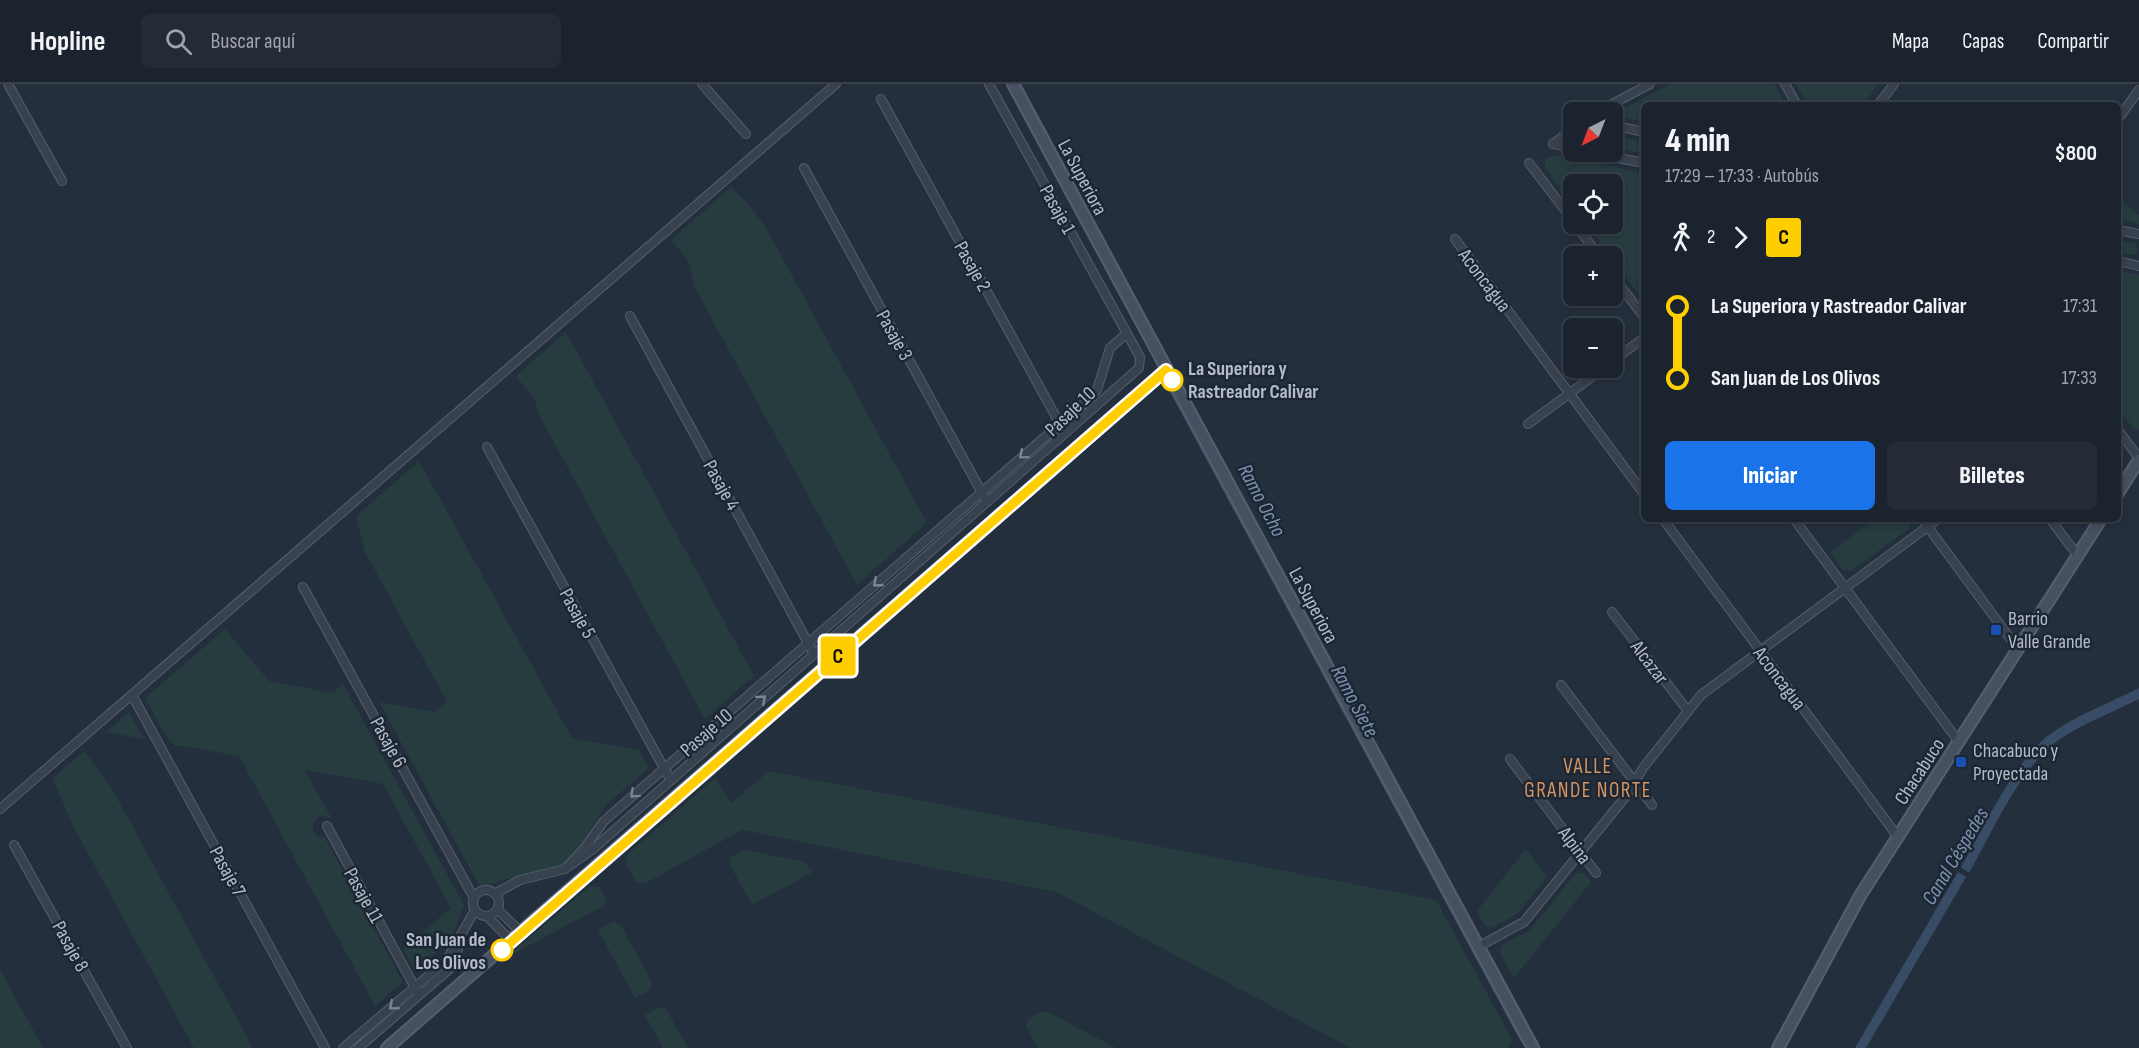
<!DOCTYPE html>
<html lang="es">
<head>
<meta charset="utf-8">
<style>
	:root { --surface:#1b232e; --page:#242b36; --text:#f1f3f6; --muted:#a0a4aa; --line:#39404a; --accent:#1a73e8 }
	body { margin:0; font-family:"Sofia Sans Condensed",sans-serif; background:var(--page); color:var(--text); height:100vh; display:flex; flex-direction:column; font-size:22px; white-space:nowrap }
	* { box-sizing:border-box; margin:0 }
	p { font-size:20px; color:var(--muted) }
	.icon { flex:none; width:33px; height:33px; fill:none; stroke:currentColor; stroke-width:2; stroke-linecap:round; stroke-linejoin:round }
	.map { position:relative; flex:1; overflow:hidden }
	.side { position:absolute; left:1641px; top:18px; width:480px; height:420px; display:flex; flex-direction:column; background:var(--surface); border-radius:9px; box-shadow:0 3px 9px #0003,0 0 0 2px var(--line) }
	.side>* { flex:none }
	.badge { padding:0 12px; border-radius:4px; font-size:21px; line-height:39px }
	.needle { width:39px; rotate:222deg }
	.fabs { position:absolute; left:1563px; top:18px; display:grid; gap:12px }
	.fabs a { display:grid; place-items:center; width:60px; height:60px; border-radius:9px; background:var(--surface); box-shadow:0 3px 9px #0003,0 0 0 2px var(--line); font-size:30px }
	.map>.badge { position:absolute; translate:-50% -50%; box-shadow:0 0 0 3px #fff }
	.legs { display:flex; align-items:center; gap:9px; height:66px; padding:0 24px; font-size:20px }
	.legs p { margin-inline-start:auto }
	.summary { display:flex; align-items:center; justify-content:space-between; height:102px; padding:0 24px }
	h1 { font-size:33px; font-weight:800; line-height:45px }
	.button { display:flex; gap:12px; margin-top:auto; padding:12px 24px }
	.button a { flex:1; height:69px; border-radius:9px; background:var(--accent); color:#fff; font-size:24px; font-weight:800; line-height:69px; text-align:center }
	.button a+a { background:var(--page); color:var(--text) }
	ul { padding:0 24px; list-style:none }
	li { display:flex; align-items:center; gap:21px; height:72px; font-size:22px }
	li i { display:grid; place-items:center; width:9px; height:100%; margin:0 8px; background:currentColor }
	li i::after { content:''; width:15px; height:15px; margin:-8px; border:4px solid; border-radius:50%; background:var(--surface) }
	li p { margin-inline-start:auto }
	li:first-child i { background:linear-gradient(#0000 50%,currentColor 0) }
	li:last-child i { background:linear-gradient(currentColor 50%,#0000 0) }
	header { display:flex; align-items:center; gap:36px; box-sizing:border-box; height:84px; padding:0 30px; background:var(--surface); border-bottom:2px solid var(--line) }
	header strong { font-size:28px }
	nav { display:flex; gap:33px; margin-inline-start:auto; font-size:21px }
	.search { width:420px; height:54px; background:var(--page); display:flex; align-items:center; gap:15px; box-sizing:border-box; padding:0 21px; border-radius:9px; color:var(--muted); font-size:22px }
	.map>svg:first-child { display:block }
</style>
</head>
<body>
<header>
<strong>Hopline</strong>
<div class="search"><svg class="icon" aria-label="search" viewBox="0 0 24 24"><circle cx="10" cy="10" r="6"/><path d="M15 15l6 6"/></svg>Buscar aquí</div>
<nav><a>Mapa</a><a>Capas</a><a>Compartir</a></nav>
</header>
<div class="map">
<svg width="2139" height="964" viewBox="0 0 2139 964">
	<rect width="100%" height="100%" fill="#242f3e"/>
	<g fill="#263c3f">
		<path d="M1670 0H1774L1786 21H1644V38L1617 32 1616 29Z"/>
		<path d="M1796 0H1878L1863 21H1807Z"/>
		<path d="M1613 51 1644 58V70L1613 63Z"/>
		<path d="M1556 71 1644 89V217L1586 140H1612V100H1574L1573 122 1545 84V75Z"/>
		<path d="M731 103 748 120 765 142 927 439 857 501 695 204 688 176 671 156Z"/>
		<path d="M2118 115 2139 131V140L2118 135Z"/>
		<path d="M2118 156 2136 160 2138 168 2133 171 2118 168Z"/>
		<path d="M2118 186 2139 191V345H2134L2118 324Z"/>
		<path d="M566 248 754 592 705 635 543 338 533 313 516 292Z"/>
		<path d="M419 377 572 654 639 666 649 684 606 721 578 765 564 780 480 803 379 618 435 628 447 618 364 466 356 432Z"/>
		<path d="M1875 435 1911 436 1910 444 1851 487 1843 486 1830 468Z"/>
		<path d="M225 545 269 597 333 609 343 600 464 821 451 856 415 887 403 865 451 824 383 700 305 686 332 735C325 730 317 731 313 739V747L318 753 325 754 403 898 375 922 239 672 175 661 168 656 145 614Z"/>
		<path d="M129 628 144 655 106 648Z"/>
		<path d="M84 667 111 703 253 964H194L72 740 53 694Z"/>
		<path d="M769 687 1436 816 1512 955 1509 964H1351L1056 808 742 746 644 800 636 798 626 779 628 770 715 694 731 719Z"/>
		<path d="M1526 765 1547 793 1517 830 1493 844 1485 842 1477 827Z"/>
		<path d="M745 766 804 778 813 788 752 821 730 781 731 773Z"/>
		<path d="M1576 789H1584L1591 798 1514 894 1499 868 1502 861 1530 846Z"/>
		<path d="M590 802 600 803 606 814 603 822 507 873Z"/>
		<path d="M613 838 620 840 652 898 650 906 635 914 598 846Z"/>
		<path d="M0 886 43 964H0Z"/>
		<path d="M659 923 666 925 688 964H663L645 931Z"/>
		<path d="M1040 928H1048L1116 964H1038L1026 942 1028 935Z"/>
	</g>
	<g fill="#394c67">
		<path d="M2139 604V615C2113 628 2084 639 2060 655 2020 683 1993 747 1969 789L1961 783C1984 744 2014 677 2049 651 2076 631 2110 619 2139 604Z"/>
		<path d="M1958 788 1966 793 1866 964H1855Z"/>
	</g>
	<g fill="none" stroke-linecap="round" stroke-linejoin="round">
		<g stroke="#394c67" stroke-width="2">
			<path d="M1020 0 1476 847"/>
			<path d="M1163 293 1521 956"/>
			<path d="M1491 873 1540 964"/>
		</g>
		<defs>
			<g id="street">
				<path d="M8 0 62 97"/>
				<path d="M702 0 746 50"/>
				<path d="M989 0 1140 273 1139 284 593 765 565 785 583 766 604 737 1084 319 1097 306 1110 264 1126 250"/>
				<path d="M1785 0 1797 21"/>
				<path d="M881 15 1061 342"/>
				<path d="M1878 21 1894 0"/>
				<path d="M1597 28 1650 0"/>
				<path d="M2118 35 2139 6"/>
				<path d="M1612 41 1644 48"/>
				<path d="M1553 60 1574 44"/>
				<path d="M1553 60 1574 65"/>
				<path d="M1588 68 1644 79"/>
				<path d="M1529 79 1574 138"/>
				<path d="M804 84 987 418"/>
				<path d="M1575 140 1599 172"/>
				<path d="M2118 146 2139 150"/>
				<path d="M1455 155 1644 410"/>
				<path d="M2118 177 2139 182"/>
				<path d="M1612 191 1644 233"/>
				<path d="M630 232 814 570"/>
				<path d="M1612 277 1644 254"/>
				<path d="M1528 340 1604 284"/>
				<path d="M2118 346 2139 374"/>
				<path d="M487 363 670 695"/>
				<path d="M1663 435 1898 753"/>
				<path d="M1794 435 1959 658"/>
				<path d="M1922 435 2018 565"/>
				<path d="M2050 435 2078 472"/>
				<path d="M303 503 474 814"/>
				<path d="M1612 528 1688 627"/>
				<path d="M1561 601 1652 721"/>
				<path d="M132 611 325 964"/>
				<path d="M1510 675 1596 789"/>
				<path d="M0 725 836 0"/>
				<path d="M327 742 419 911"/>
				<path d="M14 761 127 964"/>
				<circle cx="486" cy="819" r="13"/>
				<path d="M496 809 520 796 565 785"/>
				<path d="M498 826 522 849"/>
				<path d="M487 832 512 858"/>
				<path d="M1478 863 1524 838 1626 712 1643 684 1701 611 1938 435"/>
				<path d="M343 964 446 877 475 826"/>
				<path d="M358 964 453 882 460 858"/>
			</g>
			<g id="secondary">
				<path d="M1013 0 1533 964"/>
				<path d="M2118 409 2139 376"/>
				<path d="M387 964 1166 286"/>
				<path d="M1778 964 1860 812 2101 435"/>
			</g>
		</defs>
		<use href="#street" stroke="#565f6c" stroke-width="10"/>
		<use href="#secondary" stroke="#565f6c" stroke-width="14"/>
		<use href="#street" stroke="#38414e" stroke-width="8"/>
		<use href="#secondary" stroke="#465061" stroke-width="10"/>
	</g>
	<defs><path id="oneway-chevron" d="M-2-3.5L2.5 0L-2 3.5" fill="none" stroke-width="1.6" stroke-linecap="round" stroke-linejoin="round" transform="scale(1.5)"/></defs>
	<g stroke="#7c8592">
		<use href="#oneway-chevron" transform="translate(1023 371) rotate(140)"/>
		<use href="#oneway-chevron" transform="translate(877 499) rotate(139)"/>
		<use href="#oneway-chevron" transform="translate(762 615) rotate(-41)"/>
		<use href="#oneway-chevron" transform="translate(634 710) rotate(138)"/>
		<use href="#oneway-chevron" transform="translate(393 922) rotate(140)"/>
	</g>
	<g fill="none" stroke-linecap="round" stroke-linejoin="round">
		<defs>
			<path id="line-1" d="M502 866 1166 286 1172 296"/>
		</defs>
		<use href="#line-1" stroke="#fff" stroke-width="14"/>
		<use href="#line-1" stroke="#ffce00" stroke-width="9"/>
	</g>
	<g fill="#fff" stroke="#ffce00" stroke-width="3">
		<circle cx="1172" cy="296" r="10"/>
		<circle cx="502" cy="866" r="10"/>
	</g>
	<g fill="#1a4fb4" stroke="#1d2633" stroke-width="2">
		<rect x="1990" y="540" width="12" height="12" rx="3"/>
		<rect x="1955" y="672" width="12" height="12" rx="3"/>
	</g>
	<g text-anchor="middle" stroke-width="5" stroke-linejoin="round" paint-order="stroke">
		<g font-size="20" fill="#b4bcc9" stroke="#1d2633">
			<text transform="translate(1083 93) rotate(62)" y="7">La Superiora</text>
			<text transform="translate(1058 125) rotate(61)" y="7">Pasaje 1</text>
			<text transform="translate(973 182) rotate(61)" y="7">Pasaje 2</text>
			<text transform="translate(1485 196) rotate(53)" y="7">Aconcagua</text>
			<text transform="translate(895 251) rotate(61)" y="7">Pasaje 3</text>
			<text transform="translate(1070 327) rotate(-44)" y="7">Pasaje 10</text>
			<text transform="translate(722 401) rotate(61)" y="7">Pasaje 4</text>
			<text transform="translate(1314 521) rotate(62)" y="7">La Superiora</text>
			<text transform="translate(578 529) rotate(61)" y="7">Pasaje 5</text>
			<text transform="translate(1650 578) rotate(53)" y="7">Alcazar</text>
			<text transform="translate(1780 594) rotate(53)" y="7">Aconcagua</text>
			<text transform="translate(706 648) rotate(-41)" y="7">Pasaje 10</text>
			<text transform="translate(389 658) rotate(61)" y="7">Pasaje 6</text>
			<text transform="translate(1919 687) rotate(-57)" y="7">Chacabuco</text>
			<text transform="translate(1575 761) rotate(53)" y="7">Alpina</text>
			<text transform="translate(228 787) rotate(61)" y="7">Pasaje 7</text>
			<text transform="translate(364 811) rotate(61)" y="7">Pasaje 11</text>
			<text transform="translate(71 862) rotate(61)" y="7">Pasaje 8</text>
		</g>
		<g font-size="20" font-weight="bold" fill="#b4bcc9" stroke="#1d2633" text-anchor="start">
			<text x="1188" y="291">La Superiora y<tspan x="1188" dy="23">Rastreador Calivar</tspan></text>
			<text x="486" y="862" text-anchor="end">San Juan de<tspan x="486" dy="23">Los Olivos</tspan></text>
		</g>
		<g font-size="20" fill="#b4bcc9" stroke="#1d2633" text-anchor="start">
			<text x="2008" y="541">Barrio<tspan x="2008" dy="23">Valle Grande</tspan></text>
			<text x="1973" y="673">Chacabuco y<tspan x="1973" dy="23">Proyectada</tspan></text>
		</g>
		<g font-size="21" font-style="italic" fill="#7c92b1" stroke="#1d2633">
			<text transform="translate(1262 416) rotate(62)" y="7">Ramo Ocho</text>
			<text transform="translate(1355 617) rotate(62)" y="7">Ramo Siete</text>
			<text transform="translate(1955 772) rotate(-59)" y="7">Canal Céspedes</text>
		</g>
		<g font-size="21" letter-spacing="1.5" fill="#d59563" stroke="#1d2633">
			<text x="1588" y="689">VALLE<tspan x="1588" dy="24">GRANDE NORTE</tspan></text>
		</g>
	</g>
</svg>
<div class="fabs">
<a><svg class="needle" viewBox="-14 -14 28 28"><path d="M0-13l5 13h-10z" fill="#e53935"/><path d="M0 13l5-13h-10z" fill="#a0a4aa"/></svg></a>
<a><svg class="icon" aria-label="locate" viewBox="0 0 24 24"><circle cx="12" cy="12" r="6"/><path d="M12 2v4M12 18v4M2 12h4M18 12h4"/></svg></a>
<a>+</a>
<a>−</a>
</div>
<b class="badge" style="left:838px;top:572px;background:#ffce00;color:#111">C</b>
<section class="side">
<div class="summary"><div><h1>4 min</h1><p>17:29 – 17:33 · Autobús</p></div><b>$800</b></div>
<div class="legs"><svg class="icon" aria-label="walk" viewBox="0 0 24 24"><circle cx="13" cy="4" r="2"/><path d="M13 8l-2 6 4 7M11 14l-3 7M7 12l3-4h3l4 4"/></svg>2<svg class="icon" aria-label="forward" viewBox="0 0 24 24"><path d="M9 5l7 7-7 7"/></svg><b class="badge" style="background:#ffce00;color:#111">C</b></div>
<ul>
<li><i style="color:#ffce00"></i><b>La Superiora y Rastreador Calivar</b><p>17:31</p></li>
<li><i style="color:#ffce00"></i><b>San Juan de Los Olivos</b><p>17:33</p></li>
</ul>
<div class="button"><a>Iniciar</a><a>Billetes</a></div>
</section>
</div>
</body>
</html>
